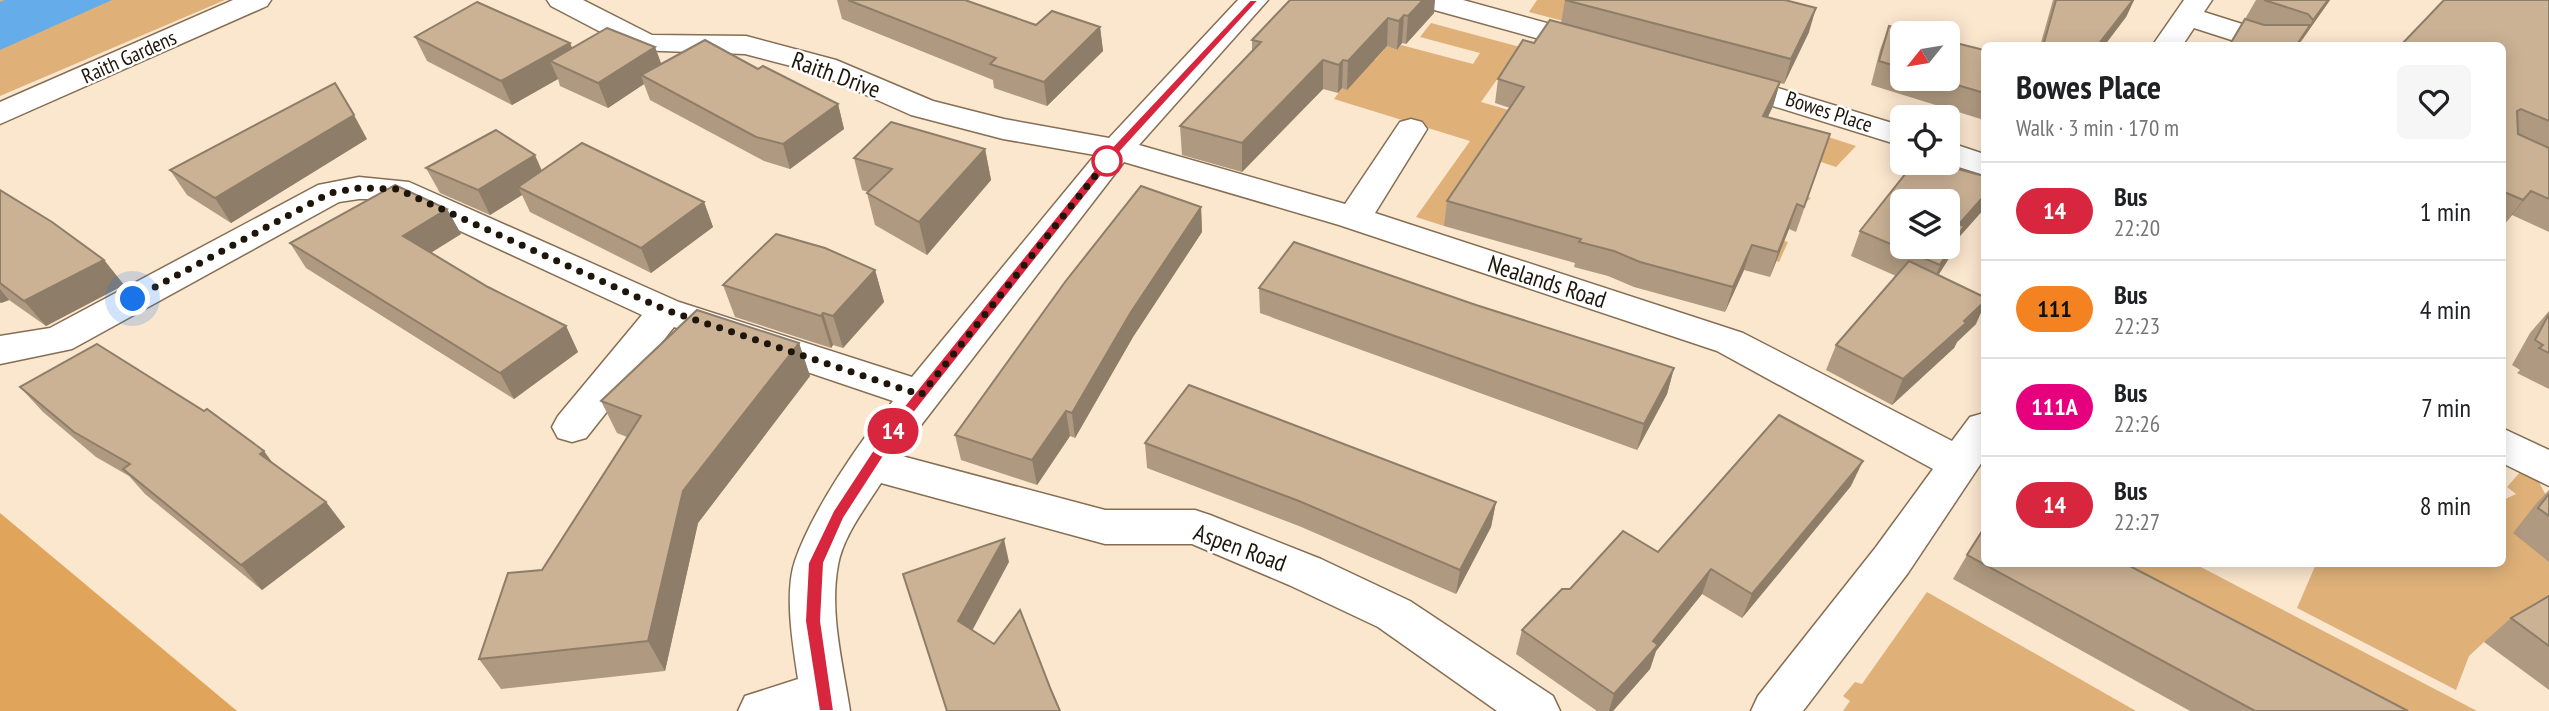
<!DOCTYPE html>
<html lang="en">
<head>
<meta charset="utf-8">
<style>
	:root { --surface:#fff; --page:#f6f6f6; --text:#202124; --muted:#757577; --line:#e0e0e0 }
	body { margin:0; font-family:"PT Sans Narrow",sans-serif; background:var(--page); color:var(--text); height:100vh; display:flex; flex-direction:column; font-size:26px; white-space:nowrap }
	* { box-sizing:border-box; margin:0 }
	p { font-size:23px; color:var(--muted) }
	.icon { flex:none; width:38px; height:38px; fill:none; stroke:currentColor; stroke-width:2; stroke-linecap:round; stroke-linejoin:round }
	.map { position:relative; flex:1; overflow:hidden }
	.panel { position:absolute; left:1981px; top:42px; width:525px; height:525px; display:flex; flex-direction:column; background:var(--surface); border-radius:10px; box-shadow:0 4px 18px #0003 }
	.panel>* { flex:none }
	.badge { padding:0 14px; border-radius:23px; font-size:24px; line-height:46px }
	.needle { width:46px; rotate:240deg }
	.fabs { position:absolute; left:1890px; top:21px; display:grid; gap:14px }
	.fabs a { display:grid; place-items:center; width:70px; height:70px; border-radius:10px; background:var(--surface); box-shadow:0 4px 18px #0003; font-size:35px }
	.you { position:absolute; width:35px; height:35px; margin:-18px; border:5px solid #fff; border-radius:50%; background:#1a73e8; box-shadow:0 0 0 10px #1a73e833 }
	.map>.badge { position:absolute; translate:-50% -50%; box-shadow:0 0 0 4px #fff }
	.round { display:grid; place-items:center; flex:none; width:74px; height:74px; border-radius:10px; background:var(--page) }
	.headline { display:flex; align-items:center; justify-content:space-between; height:119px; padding:0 35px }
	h1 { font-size:33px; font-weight:600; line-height:52px }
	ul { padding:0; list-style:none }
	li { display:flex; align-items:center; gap:21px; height:98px; padding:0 35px; border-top:2px solid var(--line) }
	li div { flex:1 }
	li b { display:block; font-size:26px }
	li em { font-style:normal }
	li .badge { min-width:77px; font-weight:700; text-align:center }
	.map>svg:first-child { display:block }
</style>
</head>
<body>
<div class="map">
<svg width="2549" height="711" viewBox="0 0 2549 711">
	<rect width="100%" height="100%" fill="#fbe6ce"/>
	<g fill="#dfb179">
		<path d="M0 0H225L0 96Z"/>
		<path d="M1537 0H1568L1586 27 1529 12Z"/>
		<path d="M1431 23 1520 47 1481 102 1811 198 1795 212 1622 191 1788 242 1779 262 1473 182 1444 226 1416 217 1470 141 1334 99 1365 57 1375 60 1387 46 1397 50 1401 45 1473 64 1480 53 1420 37Z"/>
		<path d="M1807 130 1856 146 1836 167 1821 162Z"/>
		<path d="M2521 471 2539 482 2549 501V606L2484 642 2469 656 2456 690 2297 608 2316 564H2502L2503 500 2516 494 2507 487Z"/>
		<path d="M2062 564H2195L2477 711H2340Z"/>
		<path d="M1927 592 2136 711H1843L1850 701 1843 696 1855 682 1862 684Z"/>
	</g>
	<path fill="#e0a55a" d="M0 513 237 711H0Z"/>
	<path fill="#64adea" d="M5 0H112L0 50V2Z"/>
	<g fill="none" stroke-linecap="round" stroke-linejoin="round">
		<defs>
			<g id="minor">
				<path d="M233 0H271L267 6 0 124V102Z"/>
				<path d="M547 0H583L652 35 746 36 836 60 933 101 1004 119 1109 138 1238 0H1268L1139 145 1345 204 1400 122 1411 119 1422 122 1427 129 1375 213 1743 333 1952 441 1970 417 1984 413V459L1908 573 1803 711H1751L1758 696 1876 547 1933 469 1717 351 1339 225 1124 162 898 455 1105 510H1195L1210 515 1321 559 1410 601 1553 696 1560 711H1497L1378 627 1289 585 1192 544H1105L881 483C866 507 843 536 838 565 829 613 843 664 850 711H738L745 696 798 679C793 646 784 593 795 561 812 511 859 442 893 401L674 327 586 438 572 442 558 438 552 427 558 416 642 315 391 199H359L339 202 72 349 0 364V336L50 328 318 185 359 177 409 182 679 302 912 377 1095 155 1003 139 911 115 814 72 745 54 635 50 551 6Z"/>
				<path d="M1416 0H1463L1605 39 1609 45 1605 51 1594 54 1420 6Z"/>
				<path d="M2184 0H2212L2204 12 2293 40 2297 46H2250L2194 28 2182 46H2152Z"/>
				<path d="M1726 72 1902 126V146L1715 88 1710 81 1715 74Z"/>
				<path d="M1948 142 1984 154V175L1946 163Z"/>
				<path d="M2502 428 2549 450V486L2502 463Z"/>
			</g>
		</defs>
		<use href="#minor" stroke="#856e53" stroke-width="3"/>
		<use href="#minor" fill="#fff" fill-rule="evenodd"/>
	</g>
	<g fill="#af9980">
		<path d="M837 0H965L1036 25 1100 27 1103 51 1047 106 994 88 993 80 842 19Z"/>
		<path d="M1290 0 1434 13 1406 44 1402 43 1397 50 1387 46 1347 90 1342 88 1338 93 1323 89 1242 172 1182 155 1180 126 1252 51V40Z"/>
		<path d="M1565 0 1809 32 1784 84 1780 83 1773 106 1768 117 1830 134 1796 232 1789 229 1770 277 1744 270 1725 312 1634 287 1608 276 1574 267 1575 263 1444 226 1447 201 1510 108 1495 103 1498 79 1534 43 1561 23Z"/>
		<path d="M2053 0H2134L2126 17 2104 46H2040Z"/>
		<path d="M2256 0H2330L2298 46 2245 19Z"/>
		<path d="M2549 0V232L2512 215 2504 225 2502 224V46Z"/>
		<path d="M1889 26 1902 33V79H1948L1984 50V120L1871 85 1880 50Z"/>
		<path d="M415 37 570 43 572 48 655 47 661 64 758 69 838 104 844 129 790 169 764 161 650 100 644 84 608 108 560 86 558 79 512 105 427 61Z"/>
		<path d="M367 139 231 223 187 195 170 170Z"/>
		<path d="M985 149 991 180 927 255 875 225 867 193 868 192 862 190 854 158Z"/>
		<path d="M426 168 542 170 704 202 713 227 651 273 530 212 522 195 490 215 440 193Z"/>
		<path d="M1984 176V209L1960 236 1953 252 1938 275 1976 324 1957 342 1954 348 1892 405 1826 370 1836 345 1896 276 1851 256 1860 231Z"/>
		<path d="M0 190 104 260 124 285 46 326 9 300 1 303 0 302Z"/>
		<path d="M1201 207 1202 232 1133 337 1075 438 1070 436 1037 485 961 460 955 435Z"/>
		<path d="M447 209 461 234 431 252 488 287 566 326 578 352 514 399 306 268 290 243Z"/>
		<path d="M875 270 884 302 843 348 833 345 831 348 735 317 723 285Z"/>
		<path d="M1259 288 1476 305 1674 368 1667 394 1637 450 1260 313Z"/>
		<path d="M2549 311V389L2517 373 2520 370 2512 365 2530 333Z"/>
		<path d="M799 343 810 376 698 523 665 671 501 689 479 659 542 570 627 437 617 433 601 401Z"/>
		<path d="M20 387 326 502 345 527 262 590 145 494 129 476 96 457 43 412Z"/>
		<path d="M1145 443 1496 502 1491 527 1456 594 1299 526 1147 468Z"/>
		<path d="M1851 486 1742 618 1702 594 1656 651 1650 669 1613 711H1597L1516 654 1522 630 1570 589 1658 552Z"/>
		<path d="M2549 490V562L2513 533 2535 505Z"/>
		<path d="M1967 555 2408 711H2190L1953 579Z"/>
		<path d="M2549 596V690L2484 642 2511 618Z"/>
	</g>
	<g fill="#8e7d68">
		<path d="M1423 0H1435L1434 13 1406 44 1408 16Z"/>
		<path d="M2133 0H2134L2126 17 2104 46H2097Z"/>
		<path d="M2328 0H2330L2299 44 2313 20Z"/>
		<path d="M1816 8 1809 32 1784 84 1791 59Z"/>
		<path d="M1404 15 1402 43 1397 50 1399 21Z"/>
		<path d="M1388 18 1387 46 1347 90 1348 61Z"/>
		<path d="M1100 27 1103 51 1047 106 1044 82Z"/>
		<path d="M570 43 580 67 550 61 558 79 512 105 501 81Z"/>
		<path d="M655 47 664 71 641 75 644 84 608 108 598 83Z"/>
		<path d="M1323 60V89L1242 172V143Z"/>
		<path d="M1343 60 1342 88 1338 93 1339 65Z"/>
		<path d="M1780 82 1773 106 1756 141 1763 116Z"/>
		<path d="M838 104 844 129 790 169 783 144Z"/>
		<path d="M354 115 367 139 231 223 215 198Z"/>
		<path d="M985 149 991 180 927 255 919 222Z"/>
		<path d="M535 155 546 180 518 187 522 195 490 215 478 190Z"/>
		<path d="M2531 191 2512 215 2504 225 2523 200Z"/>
		<path d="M1984 196V209L1960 236 1953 252 1929 290 1959 224Z"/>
		<path d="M704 202 713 227 651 273 641 248Z"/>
		<path d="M1797 204 1789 229 1770 277 1778 252Z"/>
		<path d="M1201 207 1202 232 1133 337 1075 438 1072 413 1131 312Z"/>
		<path d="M447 209 461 234 418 261 403 236Z"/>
		<path d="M1752 245 1744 270 1725 312 1733 287Z"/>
		<path d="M104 260 124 285 46 326 24 301Z"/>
		<path d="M875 270 884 302 843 348 833 316Z"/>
		<path d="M0 289 9 300 1 303 0 302Z"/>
		<path d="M1984 302V306L1976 324 1957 342 1954 348 1892 405 1903 379Z"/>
		<path d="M823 313 833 345 831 348 821 316Z"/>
		<path d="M566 326 578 352 514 399 500 373Z"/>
		<path d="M799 343 810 376 698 523 665 671 648 641 683 491Z"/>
		<path d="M1674 368 1667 394 1637 450 1644 424Z"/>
		<path d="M1066 411 1070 436 1037 485 1032 460Z"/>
		<path d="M264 451 283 477 260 454Z"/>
		<path d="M1863 461 1851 486 1742 618 1752 594Z"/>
		<path d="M326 502 345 527 262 590 241 565Z"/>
		<path d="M1496 502 1491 527 1456 594 1460 570Z"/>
		<path d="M1004 539 1009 562 965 644 958 621Z"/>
		<path d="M1711 569 1702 594 1656 651 1650 669 1613 711H1609L1614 694 1653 641Z"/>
	</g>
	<g fill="#cbb295" stroke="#8e7d68" stroke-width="2" fill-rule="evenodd">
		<path d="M848 0H965L1036 25 1052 11 1100 27 1044 82 990 64 996 58Z"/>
		<path d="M1290 0H1423L1408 16 1404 15 1399 21 1388 18 1348 61 1343 60 1339 65 1323 60 1242 143 1180 126 1261 42 1252 40Z"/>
		<path d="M1565 0H1785L1816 8 1791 59Z"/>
		<path d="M2056 0H2133L2097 46H2043Z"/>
		<path d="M2264 0H2328L2313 20 2308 14Z"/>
		<path d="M2444 0H2549V121L2521 109 2517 111 2518 134 2549 148V199L2531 191 2523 200 2502 191V46H2400Z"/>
		<path d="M477 2 570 43 501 81 415 37Z"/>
		<path d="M2245 19 2264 25H2310L2296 46H2229Z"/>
		<path d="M1550 20 1780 82 1763 116 1830 134 1804 207 1797 204 1778 252 1752 245 1733 287 1640 262 1614 251 1579 242 1581 239 1447 201 1524 87 1498 79 1523 40 1534 43Z"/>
		<path d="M1889 26 1917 33H1902V68L1879 61Z"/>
		<path d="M607 28 655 47 598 83 550 61Z"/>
		<path d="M705 40 758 69 763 66 838 104 783 144 756 137 641 75Z"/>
		<path d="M1948 41 1984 50V93L1937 79H1948Z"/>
		<path d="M335 83 354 115 215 198 170 170Z"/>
		<path d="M891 122 985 149 919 222 867 193 892 169 854 158Z"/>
		<path d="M496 130 535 155 478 190 426 168Z"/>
		<path d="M582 143 704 202 641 248 518 187Z"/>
		<path d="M1914 163H1935L1984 176V196L1959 224 1964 226 1940 265 1860 231ZM1902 201H1948V247H1902Z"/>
		<path d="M395 185 447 209 403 236 488 287 566 326 500 373 290 243Z"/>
		<path d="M1141 186 1201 207 1131 312 1072 413 1066 411 1032 460 955 435 1065 282Z"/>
		<path d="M0 190 52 222 104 260 24 301 0 283Z"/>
		<path d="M776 234 825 248 875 270 833 316 823 313 821 316 723 285Z"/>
		<path d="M1294 242 1476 305 1674 368 1644 424 1259 288Z"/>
		<path d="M1909 261 1984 297V302L1964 321 1966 323 1903 379 1836 345Z"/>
		<path d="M697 310 799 343 683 491 648 641 479 659 508 573 542 570 641 416 601 401Z"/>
		<path d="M2549 314V353L2539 348 2543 345 2535 340Z"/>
		<path d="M97 344 204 411 207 409 264 451 260 454 326 502 241 565 123 469 130 464 74 432 20 387Z"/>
		<path d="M1189 385 1496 502 1460 570 1299 501 1145 443Z"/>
		<path d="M1779 415 1863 461 1752 594 1711 569 1653 641 1658 645 1614 694 1522 630 1562 589H1570L1623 531 1658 552Z"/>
		<path d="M2549 494V516L2538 508Z"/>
		<path d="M1984 528V564H2126L2408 711H2255L1967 555Z"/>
		<path d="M1004 539 958 621 994 644 1020 610 1051 690 1060 711H947L903 574Z"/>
		<path d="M2549 596V646L2511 618Z"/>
	</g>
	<path fill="#d7263d" stroke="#fff" stroke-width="2" d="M1250 0H1259L1121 151 902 428 844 518 824 563 821 621 834 711H819L805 621 808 563 833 511 892 421 1113 146Z"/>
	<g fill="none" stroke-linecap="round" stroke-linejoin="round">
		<path stroke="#1f160b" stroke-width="7" stroke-dasharray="0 12.6" d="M133 299 330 193 359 188 397 189 666 310 921 395 1107 161"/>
	</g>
	<circle fill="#fff" stroke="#d7263d" stroke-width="3.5" cx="1107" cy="161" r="14"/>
	<g text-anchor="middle" stroke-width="5" stroke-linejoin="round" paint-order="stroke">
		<g font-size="21" fill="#1f160b" stroke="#fff">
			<text transform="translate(129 57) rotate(-24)" y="7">Raith Gardens</text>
			<text transform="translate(1829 112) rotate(18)" y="7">Bowes Place</text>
		</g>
		<g font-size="24" fill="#1f160b" stroke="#fff">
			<text transform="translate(836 75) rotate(20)" y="8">Raith Drive</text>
			<text transform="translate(1547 282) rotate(18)" y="8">Nealands Road</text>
			<text transform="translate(1240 548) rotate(20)" y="8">Aspen Road</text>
		</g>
	</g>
</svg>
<div class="fabs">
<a><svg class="needle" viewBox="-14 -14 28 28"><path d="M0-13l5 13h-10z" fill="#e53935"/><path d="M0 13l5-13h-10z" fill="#757577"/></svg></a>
<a><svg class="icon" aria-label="locate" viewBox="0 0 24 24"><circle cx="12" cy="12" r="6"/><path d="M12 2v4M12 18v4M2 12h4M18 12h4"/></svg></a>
<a><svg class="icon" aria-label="layers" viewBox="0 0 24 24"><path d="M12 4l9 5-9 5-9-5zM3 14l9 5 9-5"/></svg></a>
</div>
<div class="you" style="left:133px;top:299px"></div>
<b class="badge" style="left:893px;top:431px;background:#d7263d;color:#fff">14</b>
<section class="panel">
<div class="headline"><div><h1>Bowes Place</h1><p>Walk · 3 min · 170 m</p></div><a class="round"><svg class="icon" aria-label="heart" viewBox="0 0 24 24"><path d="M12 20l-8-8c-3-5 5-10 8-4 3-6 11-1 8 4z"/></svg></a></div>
<ul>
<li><span class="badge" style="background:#d7263d;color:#fff">14</span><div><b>Bus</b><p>22:20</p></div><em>1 min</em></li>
<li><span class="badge" style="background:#f58220;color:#111">111</span><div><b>Bus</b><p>22:23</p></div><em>4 min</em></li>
<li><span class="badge" style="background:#e6007e;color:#fff">111A</span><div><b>Bus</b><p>22:26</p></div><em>7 min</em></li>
<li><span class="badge" style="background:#d7263d;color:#fff">14</span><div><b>Bus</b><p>22:27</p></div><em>8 min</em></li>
</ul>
</section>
</div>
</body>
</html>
